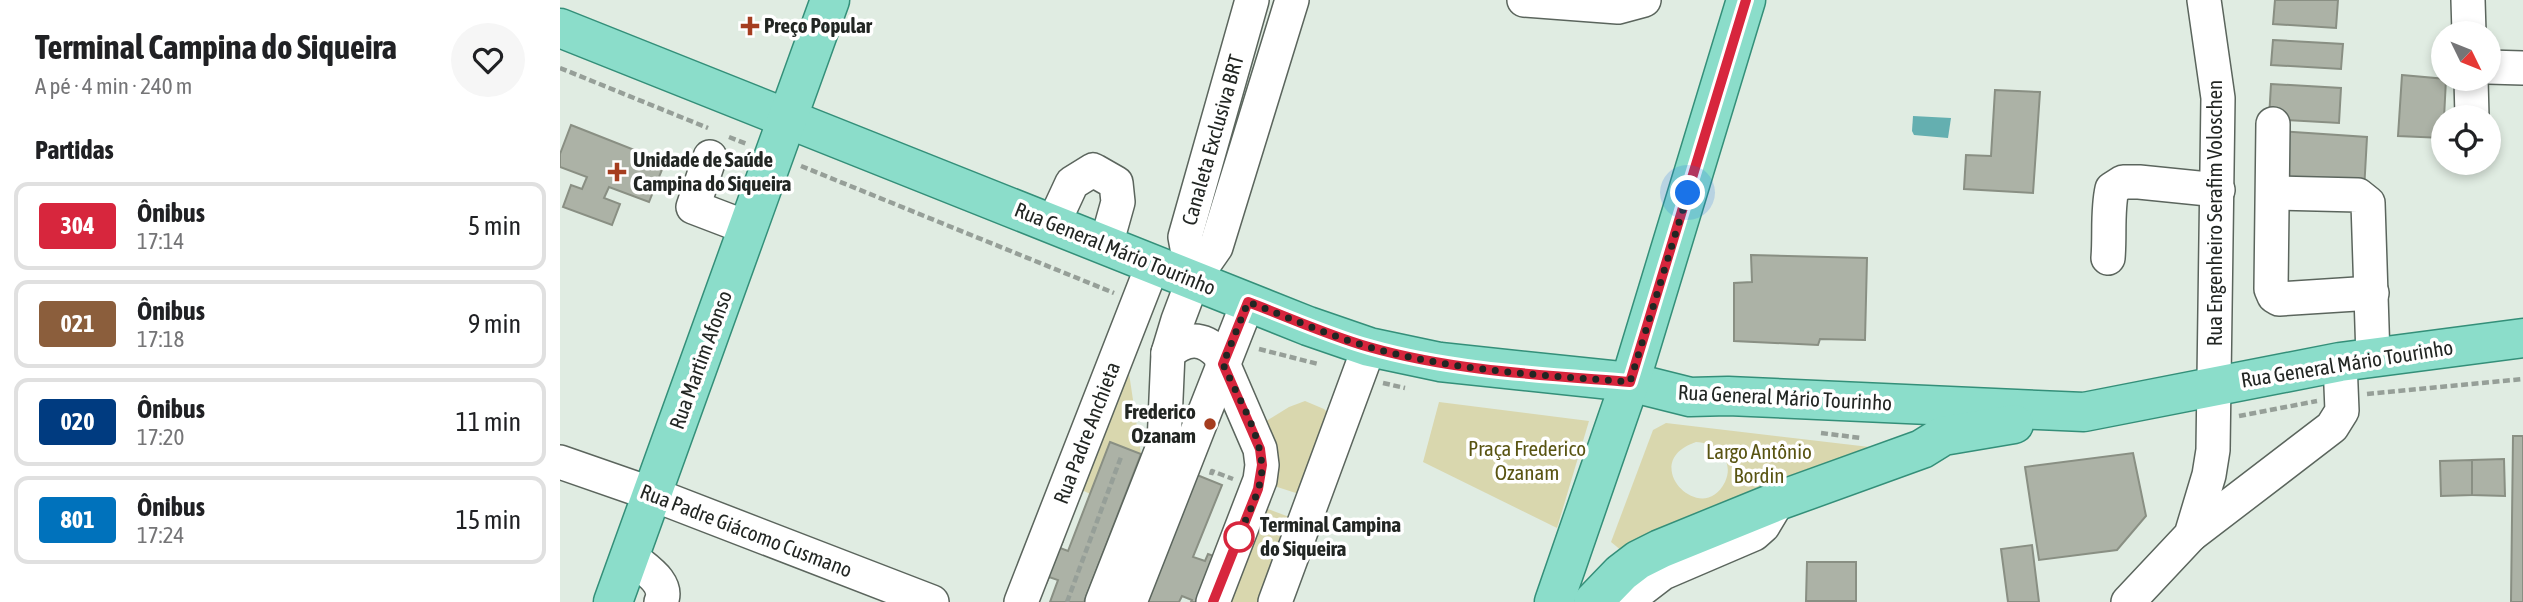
<!DOCTYPE html>
<html lang="pt">
<head>
<meta charset="utf-8">
<style>
	:root { --surface:#fff; --page:#f6f6f6; --text:#202124; --muted:#757577; --line:#e0e0e0 }
	body { margin:0; font-family:"Asap Condensed",sans-serif; background:var(--page); color:var(--text); height:100vh; display:flex; flex-direction:column; font-size:26px; white-space:nowrap }
	* { box-sizing:border-box; margin:0 }
	p { font-size:23px; color:var(--muted) }
	.icon { flex:none; width:38px; height:38px; fill:none; stroke:currentColor; stroke-width:2; stroke-linecap:round; stroke-linejoin:round }
	.map { position:relative; flex:1; overflow:hidden }
	.drawer { display:flex; flex-direction:column; background:var(--surface); width:560px }
	.drawer>* { flex:none }
	.badge { padding:0 14px; border-radius:5px; font-size:24px; line-height:46px }
	.needle { width:46px; rotate:133deg }
	.fabs { position:absolute; left:1871px; top:21px; display:grid; gap:14px }
	.fabs a { display:grid; place-items:center; width:70px; height:70px; border-radius:50%; background:var(--surface); box-shadow:0 4px 10px #0003; font-size:35px }
	.you { position:absolute; width:35px; height:35px; margin:-18px; border:5px solid #fff; border-radius:50%; background:#1a73e8; box-shadow:0 0 0 10px #1a73e833 }
	.map>.badge { position:absolute; translate:-50% -50%; box-shadow:0 0 0 4px #fff }
	h2 { padding:0 35px; font-size:26px; line-height:63px }
	.round { display:grid; place-items:center; flex:none; width:74px; height:74px; border-radius:37px; background:var(--page) }
	.overview { display:flex; align-items:center; justify-content:space-between; height:119px; padding:0 35px }
	h1 { font-size:33px; font-weight:700; line-height:52px }
	ul { padding:0; list-style:none }
	li { display:flex; align-items:center; gap:21px; height:88px; margin:0 14px 10px; padding:0 21px; border:4px solid var(--line); border-radius:14px }
	li div { flex:1 }
	li b { display:block; font-size:26px }
	li em { font-style:normal }
	li .badge { min-width:77px; font-weight:700; text-align:center }
	main { display:flex; flex:1; min-height:0 }
	.map>svg:first-child { display:block }
</style>
</head>
<body>
<main>
<section class="drawer">
<div class="overview"><div><h1>Terminal Campina do Siqueira</h1><p>A pé · 4 min · 240 m</p></div><a class="round"><svg class="icon" aria-label="heart" viewBox="0 0 24 24"><path d="M12 20l-8-8c-3-5 5-10 8-4 3-6 11-1 8 4z"/></svg></a></div>
<h2>Partidas</h2>
<ul>
<li><span class="badge" style="background:#d7263d;color:#fff">304</span><div><b>Ônibus</b><p>17:14</p></div><em>5 min</em></li>
<li><span class="badge" style="background:#8b5e3c;color:#fff">021</span><div><b>Ônibus</b><p>17:18</p></div><em>9 min</em></li>
<li><span class="badge" style="background:#003b80;color:#fff">020</span><div><b>Ônibus</b><p>17:20</p></div><em>11 min</em></li>
<li><span class="badge" style="background:#0072bc;color:#fff">801</span><div><b>Ônibus</b><p>17:24</p></div><em>15 min</em></li>
</ul>
</section>
<div class="map">
<svg width="1963" height="602" viewBox="0 0 1963 602">
	<rect width="100%" height="100%" fill="#e0ece2"/>
	<g fill="#d9d7ae" fill-rule="evenodd">
		<path d="M566 371 569 373 581 454 550 442 530 494 516 487Z"/>
		<path d="M745 401 764 409 772 417 739 494 711 485 698 426 729 407Z"/>
		<path d="M879 402 1029 421 997 528 863 462Z"/>
		<path d="M1106 423 1318 448 1062 551 1051 542 1093 430ZM1136 442C1157 443 1175 461 1165 482 1142 529 1076 462 1136 442Z"/>
		<path d="M700 506 732 518 701 602H664Z"/>
	</g>
	<path fill="#64afb0" d="M1353 116 1391 118 1388 138 1354 135 1352 131Z"/>
	<g fill="#acb2a6" stroke="#898f83" stroke-width="2">
		<path d="M1715 0H1778L1776 28 1713 24Z"/>
		<path d="M1713 40 1783 44 1781 69 1711 65Z"/>
		<path d="M1842 75 1886 79 1883 138 1838 136Z"/>
		<path d="M1711 84 1781 88 1779 123 1709 119Z"/>
		<path d="M1435 90 1480 92 1473 193 1404 189 1406 155 1431 156Z"/>
		<path d="M11 125 105 162 89 202 49 187 44 198 60 204 52 225 3 207 11 185 22 189 27 177 0 167V154Z"/>
		<path d="M1718 131 1807 137 1804 191 1714 186Z"/>
		<path d="M1191 255 1307 258 1305 340 1260 339 1258 345 1174 341V283L1192 282Z"/>
		<path d="M1953 436H1963V602H1951Z"/>
		<path d="M550 442 581 454 524 602H490L498 580 489 577 486 584 478 581 494 538 503 541 500 548 508 551Z"/>
		<path d="M1573 453 1586 516 1557 550 1479 560 1465 467Z"/>
		<path d="M1944 459 1945 496 1912 495V460Z"/>
		<path d="M1912 460V495L1881 496 1880 461Z"/>
		<path d="M637 475 662 485 633 557 645 561 648 554 657 557 639 602H631L632 600 622 596 619 602H587Z"/>
		<path d="M1472 545 1479 602H1448L1441 549Z"/>
		<path d="M1247 562H1296V601H1246Z"/>
	</g>
	<g fill="none" stroke-linecap="round" stroke-linejoin="round">
		<defs>
			<g id="minor">
				<path d="M964 0 1058 7 1084 0"/>
				<path d="M1908 0 1909 33"/>
				<path d="M1928 67 1963 68"/>
				<path d="M1911 79 1912 117"/>
				<path d="M1713 124 1711 289 1714 296 1719 299 1812 293"/>
				<path d="M150 157 133 207 188 228"/>
				<path d="M1713 193 1798 195 1808 203 1813 357"/>
				<path d="M493 224 512 183 533 170 535 171 556 183 558 202 546 245"/>
				<path d="M1548 258C1550 235 1547 211 1552 189L1563 182H1579L1658 190"/>
				<path d="M633 280 625 237 692 0"/>
				<path d="M608 353C626 338 642 336 659 354L700 449 702 465 700 480 653 602"/>
				<path d="M0 462 92 494 372 602"/>
				<path d="M1631 535 1772 427 1782 411 1780 362"/>
				<path d="M70 556C83 568 110 582 101 602"/>
				<path d="M461 602 593 264"/>
				<path d="M542 602 604 444 608 353 618 320 633 280 656 247 732 0"/>
				<path d="M570 602 688 302"/>
				<path d="M715 602 809 347"/>
				<path d="M1065 602 1103 573 1194 534 1203 526 1218 501"/>
				<path d="M1568 602 1631 535 1649 475 1653 450 1658 98 1644 0"/>
			</g>
			<g id="major">
				<path d="M0 28 748 326 809 347 880 362 1070 382 1130 397 1168 396 1524 412 1780 362 1963 338"/>
				<path d="M53 602 270 0"/>
				<path d="M994 602 1070 382 1186 0"/>
				<path d="M1033 602 1061 573 1078 560 1100 549 1218 501 1362 449 1383 436 1454 424"/>
			</g>
		</defs>
		<use href="#minor" stroke="#5b655d" stroke-width="36"/>
		<use href="#major" stroke="#348f79" stroke-width="41"/>
		<g stroke="#969f98" stroke-width="4.5" stroke-dasharray="7 3.5" stroke-linecap="butt">
			<path d="M0 68 148 128"/>
			<path d="M169 137 187 144"/>
			<path d="M241 166 554 293"/>
			<path d="M699 349 758 364"/>
			<path d="M823 383 845 388"/>
			<path d="M1807 394 1963 379"/>
			<path d="M1679 416 1757 401"/>
			<path d="M1261 433 1301 438"/>
			<path d="M651 475 652 471 673 479"/>
			<path d="M507 602 561 457"/>
		</g>
		<use href="#minor" stroke="#fff" stroke-width="33"/>
		<use href="#major" stroke="#8bddca" stroke-width="38"/>
	</g>
	<g fill="none" stroke-linecap="round" stroke-linejoin="round">
		<defs>
			<path id="line" d="M653 602 698 489 702 465 700 449 663 364 688 302C728 317 767 335 809 347 893 371 983 375 1070 382L1186 0"/>
		</defs>
		<use href="#line" stroke="#fff" stroke-width="16"/>
		<use href="#line" stroke="#d7263d" stroke-width="10"/>
		<path stroke="#222623" stroke-width="7" stroke-dasharray="0 12.6" d="M679 537 677 540C685 520 697 499 701 478 707 443 677 396 663 364L688 302C728 317 767 335 809 347 893 371 983 375 1070 382L1128 193"/>
	</g>
	<g fill="#a53d1f" stroke="#fff" stroke-width="2.5">
		<path d="M186.5 15.5h7v7h7v7h-7v7h-7v-7h-7v-7h7z"/>
		<path d="M53.5 161.5h7v7h7v7h-7v7h-7v-7h-7v-7h7z"/>
		<circle cx="650" cy="424" r="7"/>
	</g>
	<circle fill="#fff" stroke="#d7263d" stroke-width="3.5" cx="679" cy="537" r="14"/>
	<g text-anchor="middle" stroke-width="7" stroke-linejoin="round" paint-order="stroke">
		<g font-size="21" font-weight="bold" fill="#222623" stroke="#fff" text-anchor="start">
			<text x="204" y="33">Preço Popular</text>
			<text x="73" y="167">Unidade de Saúde<tspan x="73" dy="24">Campina do Siqueira</tspan></text>
			<text x="636" y="419" text-anchor="end">Frederico<tspan x="636" dy="24">Ozanam</tspan></text>
		</g>
		<g font-size="21" fill="#222623" stroke="#fff">
			<text transform="translate(653 140) rotate(-74)" y="7">Canaleta Exclusiva BRT</text>
			<text transform="translate(1655 213) rotate(-90)" y="7">Rua Engenheiro Serafim Voloschen</text>
			<text transform="translate(555 249) rotate(22)" y="7">Rua General Mário Tourinho</text>
			<text transform="translate(141 360) rotate(-70)" y="7">Rua Martim Afonso</text>
			<text transform="translate(1787 364) rotate(-9)" y="7">Rua General Mário Tourinho</text>
			<text transform="translate(1225 398) rotate(3)" y="7">Rua General Mário Tourinho</text>
			<text transform="translate(527 433) rotate(-69)" y="7">Rua Padre Anchieta</text>
			<text transform="translate(186 531) rotate(21)" y="7">Rua Padre Giácomo Cusmano</text>
		</g>
		<g font-size="21" fill="#595412" stroke="#fff">
			<text x="967" y="456">Praça Frederico<tspan x="967" dy="24">Ozanam</tspan></text>
			<text x="1199" y="459">Largo Antônio<tspan x="1199" dy="24">Bordin</tspan></text>
		</g>
		<g font-size="21" font-weight="bold" fill="#222623" stroke="#fff" text-anchor="start">
			<text x="700" y="532">Terminal Campina<tspan x="700" dy="24">do Siqueira</tspan></text>
		</g>
	</g>
</svg>
<div class="fabs">
<a><svg class="needle" viewBox="-14 -14 28 28"><path d="M0-13l5 13h-10z" fill="#e53935"/><path d="M0 13l5-13h-10z" fill="#757577"/></svg></a>
<a><svg class="icon" aria-label="locate" viewBox="0 0 24 24"><circle cx="12" cy="12" r="6"/><path d="M12 2v4M12 18v4M2 12h4M18 12h4"/></svg></a>
</div>
<div class="you" style="left:1128px;top:193px"></div>
</div>
</main>
</body>
</html>
